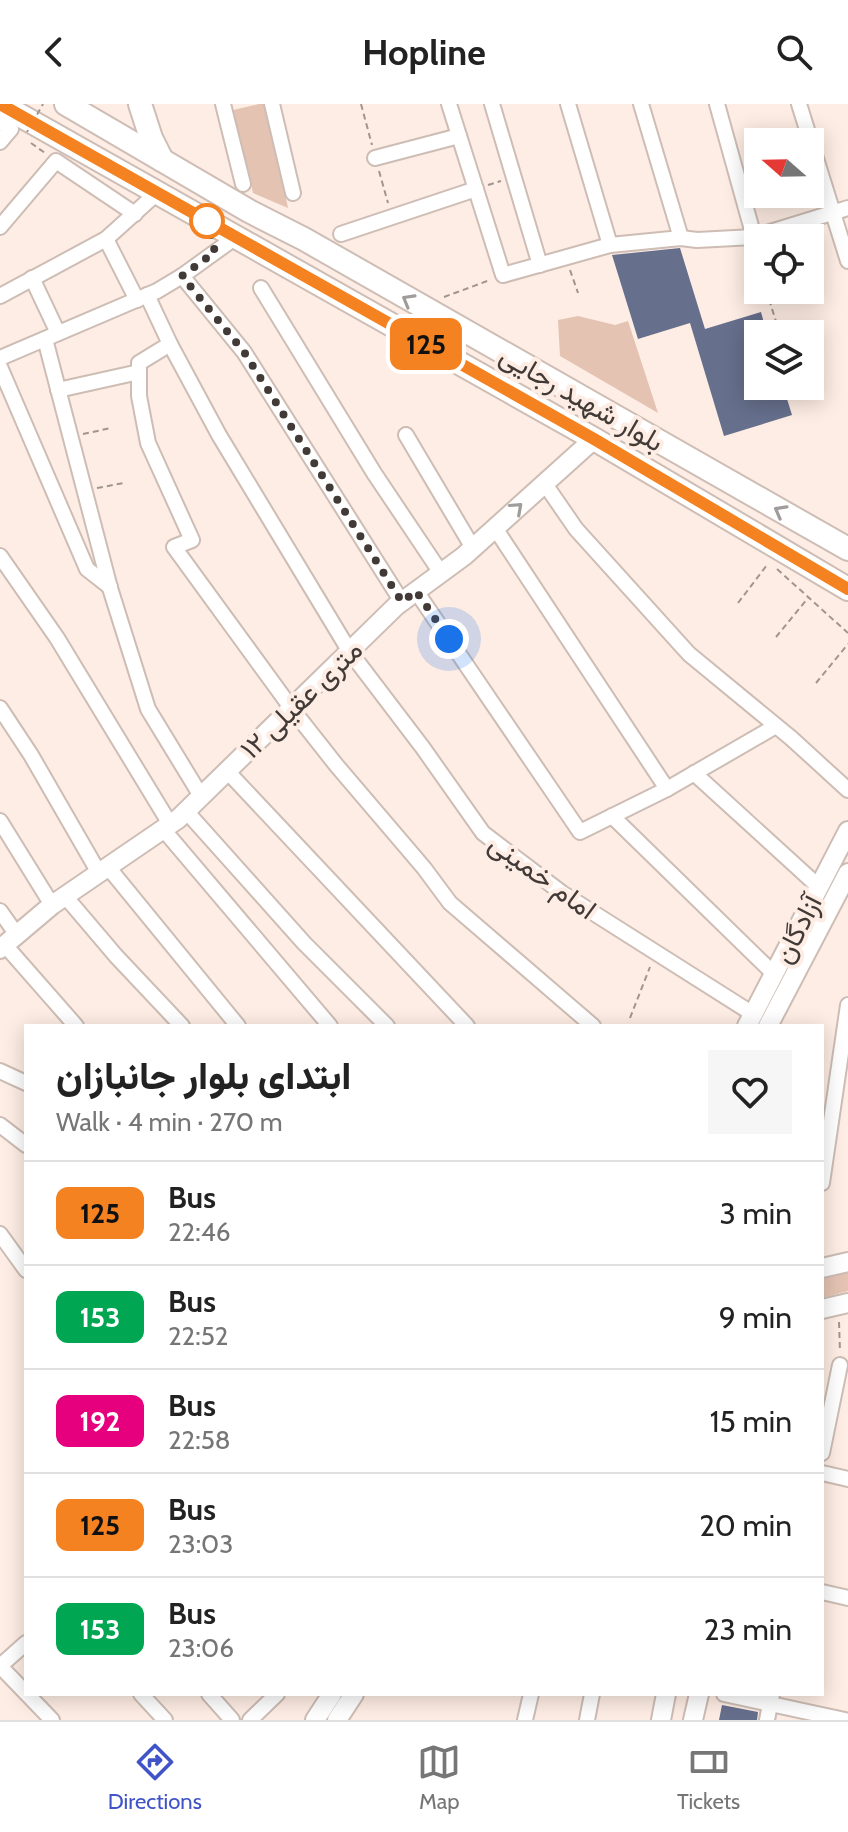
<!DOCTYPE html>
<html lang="en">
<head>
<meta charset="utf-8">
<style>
	:root { --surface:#fff; --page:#f6f6f6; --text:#222; --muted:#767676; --line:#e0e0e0; --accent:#4154c7 }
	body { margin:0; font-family:Cabin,Vazirmatn,sans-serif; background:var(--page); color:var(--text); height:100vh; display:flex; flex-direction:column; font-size:30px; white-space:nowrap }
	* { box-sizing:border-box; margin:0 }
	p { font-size:26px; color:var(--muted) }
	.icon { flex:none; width:44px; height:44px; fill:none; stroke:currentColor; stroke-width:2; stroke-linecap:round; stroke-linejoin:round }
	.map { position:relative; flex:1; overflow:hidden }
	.panel { position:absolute; left:24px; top:920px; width:800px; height:672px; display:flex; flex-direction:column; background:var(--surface); border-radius:0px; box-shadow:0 4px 20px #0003 }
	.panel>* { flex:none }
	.badge { padding:0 16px; border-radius:12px; font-size:28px; line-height:52px }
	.needle { width:52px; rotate:290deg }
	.buttons { position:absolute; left:744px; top:24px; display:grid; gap:16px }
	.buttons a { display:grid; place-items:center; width:80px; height:80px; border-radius:0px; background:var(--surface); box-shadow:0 4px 20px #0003; font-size:40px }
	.you { position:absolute; width:40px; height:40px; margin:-20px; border:6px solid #fff; border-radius:50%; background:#1a73e8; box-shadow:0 0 0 12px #1a73e833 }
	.map>.badge { position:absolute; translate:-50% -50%; box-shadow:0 0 0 4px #fff }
	.round { display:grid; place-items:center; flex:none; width:84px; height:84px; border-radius:0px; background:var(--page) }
	.overview { display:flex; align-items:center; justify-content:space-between; height:136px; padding:0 32px }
	h1 { font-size:38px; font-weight:800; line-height:60px }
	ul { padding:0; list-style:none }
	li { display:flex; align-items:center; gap:24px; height:104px; padding:0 32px; border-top:2px solid var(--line) }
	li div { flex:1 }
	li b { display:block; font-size:30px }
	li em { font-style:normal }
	li .badge { min-width:88px; font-weight:700; text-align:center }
	header { display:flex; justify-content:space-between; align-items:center; height:104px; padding:0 32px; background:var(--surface); font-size:36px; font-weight:800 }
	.menu { display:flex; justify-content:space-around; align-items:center; height:112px; border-top:2px solid var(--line); background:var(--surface); font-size:22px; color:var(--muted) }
	.menu a { display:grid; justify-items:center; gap:4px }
	.menu .current { color:var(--accent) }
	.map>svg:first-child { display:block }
</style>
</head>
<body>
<header><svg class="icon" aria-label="back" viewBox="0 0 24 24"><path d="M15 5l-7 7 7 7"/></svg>Hopline<svg class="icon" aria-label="search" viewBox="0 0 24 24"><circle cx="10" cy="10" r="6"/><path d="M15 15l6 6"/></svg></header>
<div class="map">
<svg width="848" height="1616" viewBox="0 0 848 1616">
	<rect width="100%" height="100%" fill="#feede4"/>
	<g fill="#e4c3b2">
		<path d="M259 0H267L288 104 253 89 233 6Z"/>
		<path d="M578 212 615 221 628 217 658 309 560 252 558 216Z"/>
		<path d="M848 1162V1187L822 1194V1168Z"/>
	</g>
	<g fill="#666f8c">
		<path d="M680 144 705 225 761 208 767 230H758V282H783L792 311 724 332 690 219 638 235 612 151Z"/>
		<path d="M722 1601 758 1608 757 1616H719Z"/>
	</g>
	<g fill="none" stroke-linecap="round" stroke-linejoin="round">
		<defs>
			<g id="minor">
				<path d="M223 0 243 80"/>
				<path d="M272 0 293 89"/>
				<path d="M449 0 503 171 610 141 681 134 697 136 754 133 848 104"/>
				<path d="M492 0 540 161"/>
				<path d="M568 0 610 141"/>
				<path d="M641 0 681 134"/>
				<path d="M717 0 754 133"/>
				<path d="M799 0 848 157"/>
				<path d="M0 18 11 25 0 38"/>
				<path d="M375 54 459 32"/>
				<path d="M0 123 56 57 135 110"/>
				<path d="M341 130 476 85"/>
				<path d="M106 135 137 196"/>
				<path d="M182 172 244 248 402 498"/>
				<path d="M32 174 58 229"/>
				<path d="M261 184 374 369 441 469"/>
				<path d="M147 191 170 240 219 331 350 548 423 644 483 729 562 789 753 910"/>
				<path d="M0 192 106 135 157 89"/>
				<path d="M45 235 110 484 148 605 201 692"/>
				<path d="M170 240 139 259V292L148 339 192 436 174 443 292 605 337 662 424 764 450 799 593 922"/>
				<path d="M0 254 157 187 182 172 236 133"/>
				<path d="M0 263 87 465 110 483"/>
				<path d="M58 286 139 268"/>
				<path d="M406 331 473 444"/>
				<path d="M545 380 576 425 689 550 791 634 848 686"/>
				<path d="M495 424 667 685 776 622"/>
				<path d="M0 452 57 534 170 720"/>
				<path d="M416 487 580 728 667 685"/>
				<path d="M0 604 31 651 99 769"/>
				<path d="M227 667 467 922"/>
				<path d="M694 669 819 783"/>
				<path d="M186 707 304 839 387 922"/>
				<path d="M612 712 774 870"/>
				<path d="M0 717 52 801"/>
				<path d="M163 725 330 922"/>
				<path d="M108 763 238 922"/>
				<path d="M65 792 116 852 182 922"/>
				<path d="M0 807 17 831"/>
				<path d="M5 841 76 922"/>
				<path d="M0 967 26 979"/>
				<path d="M0 1021 26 1041"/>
				<path d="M822 1079 848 901"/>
				<path d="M0 1130 26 1166"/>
				<path d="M822 1349 840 1261"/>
				<path d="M822 1369 848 1375"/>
				<path d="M822 1488 848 1494"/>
				<path d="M0 1562 26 1589"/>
				<path d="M0 1562 26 1539"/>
				<path d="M27 1590 52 1616"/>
				<path d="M141 1590 165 1616"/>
				<path d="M209 1590 232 1616"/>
				<path d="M724 1590 845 1616"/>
				<path d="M250 1616 277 1590"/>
				<path d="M525 1616 531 1590"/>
				<path d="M587 1616 592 1590"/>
				<path d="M767 1616 772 1590"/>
			</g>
			<g id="tertiary">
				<path d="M0 845 52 801 178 715 396 502 464 452 594 335"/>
				<path d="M747 922 848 727"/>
				<path d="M768 922 848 769"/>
				<path d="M822 1164 848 1158"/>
				<path d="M822 1205 848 1199"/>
				<path d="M315 1616 332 1590"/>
				<path d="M337 1616 354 1590"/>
				<path d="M661 1616 666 1590"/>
				<path d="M693 1616 699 1590"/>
			</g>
			<path id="primary" d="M140 0 151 34 162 56"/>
			<g id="trunk">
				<path d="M0 0 594 335 848 485"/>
				<path d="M66 0 249 107 304 135 848 445"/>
			</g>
		</defs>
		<use href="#minor" stroke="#cdbdb4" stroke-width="18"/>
		<use href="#tertiary" stroke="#cdbdb4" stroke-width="22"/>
		<use href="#primary" stroke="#cdbdb4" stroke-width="26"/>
		<use href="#trunk" stroke="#cdbdb4" stroke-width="26"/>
		<g stroke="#a1958f" stroke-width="2" stroke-dasharray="6 4" stroke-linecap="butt">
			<path d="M361 0 372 41"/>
			<path d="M31 39 45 49"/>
			<path d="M379 67 388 99"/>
			<path d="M488 81 501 77"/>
			<path d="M754 146 758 162"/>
			<path d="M570 166 578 189"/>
			<path d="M766 186 780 230"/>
			<path d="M444 193 490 176"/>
			<path d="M797 282 798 286"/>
			<path d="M83 330 111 324"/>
			<path d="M97 384 124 379"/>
			<path d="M777 465 848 529"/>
			<path d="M738 499 767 461"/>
			<path d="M776 533 808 494"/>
			<path d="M816 579 848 540"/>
			<path d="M630 914 650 863"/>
			<path d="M839 1218 840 1248"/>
		</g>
		<use href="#minor" stroke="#fff" stroke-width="14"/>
		<use href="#tertiary" stroke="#fff" stroke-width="18"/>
		<use href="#primary" stroke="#fff" stroke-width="22"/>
		<use href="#trunk" stroke="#fff" stroke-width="22"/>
		<path stroke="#a1958f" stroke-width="2" stroke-dasharray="6 4" stroke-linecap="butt" d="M27 28 43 0"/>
	</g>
	<defs><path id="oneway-chevron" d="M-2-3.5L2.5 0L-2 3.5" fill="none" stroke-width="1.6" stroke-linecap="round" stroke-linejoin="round" transform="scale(2)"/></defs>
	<g stroke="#a09c9b">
		<use href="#oneway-chevron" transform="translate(408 196) rotate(-150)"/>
		<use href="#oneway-chevron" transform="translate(517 404) rotate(-42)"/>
		<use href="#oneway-chevron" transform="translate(780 407) rotate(-151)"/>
	</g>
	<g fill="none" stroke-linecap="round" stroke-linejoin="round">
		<defs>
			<path id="line" d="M0 0 594 335 848 485"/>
		</defs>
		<use href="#line" stroke="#fff" stroke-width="18"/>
		<use href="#line" stroke="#f58220" stroke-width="12"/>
		<path stroke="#413a37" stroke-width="8" stroke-dasharray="0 14.4" d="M207 117 215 148 182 172 244 248 402 498 416 487 449 535"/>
	</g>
	<circle fill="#fff" stroke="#f58220" stroke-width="4" cx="207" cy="117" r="16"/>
	<g text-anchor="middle" stroke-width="8" stroke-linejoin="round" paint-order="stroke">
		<g font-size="28" fill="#413a37" stroke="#feede4">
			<text transform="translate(582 294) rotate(30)" y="10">بلوار شهید رجایی</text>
			<text transform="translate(301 595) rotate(-44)" y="10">۱۲ متری عقیلی</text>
			<text transform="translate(543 772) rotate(36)" y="10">امام خمینی</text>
			<text transform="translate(797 825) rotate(-63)" y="10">آزادگان</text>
		</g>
	</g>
</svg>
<div class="buttons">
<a><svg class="needle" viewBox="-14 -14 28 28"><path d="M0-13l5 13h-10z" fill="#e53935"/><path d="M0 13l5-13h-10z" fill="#767676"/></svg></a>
<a><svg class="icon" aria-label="locate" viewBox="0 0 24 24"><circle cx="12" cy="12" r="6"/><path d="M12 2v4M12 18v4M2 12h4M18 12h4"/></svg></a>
<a><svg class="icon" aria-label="layers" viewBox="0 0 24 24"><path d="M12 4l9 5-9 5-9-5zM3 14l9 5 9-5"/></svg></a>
</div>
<div class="you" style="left:449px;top:535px"></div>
<b class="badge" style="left:426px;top:240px;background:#f58220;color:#111">125</b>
<section class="panel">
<div class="overview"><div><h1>ابتدای بلوار جانبازان</h1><p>Walk · 4 min · 270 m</p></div><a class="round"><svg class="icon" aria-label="heart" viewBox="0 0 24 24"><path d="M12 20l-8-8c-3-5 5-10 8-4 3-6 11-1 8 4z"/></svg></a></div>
<ul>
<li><span class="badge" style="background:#f58220;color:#111">125</span><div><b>Bus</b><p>22:46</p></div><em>3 min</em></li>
<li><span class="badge" style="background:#00a651;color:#fff">153</span><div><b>Bus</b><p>22:52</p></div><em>9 min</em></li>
<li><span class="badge" style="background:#e6007e;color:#fff">192</span><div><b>Bus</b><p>22:58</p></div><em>15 min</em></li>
<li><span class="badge" style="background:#f58220;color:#111">125</span><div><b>Bus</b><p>23:03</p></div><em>20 min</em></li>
<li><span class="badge" style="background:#00a651;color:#fff">153</span><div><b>Bus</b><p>23:06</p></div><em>23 min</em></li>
</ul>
</section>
</div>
<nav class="menu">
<a class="current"><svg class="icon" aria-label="directions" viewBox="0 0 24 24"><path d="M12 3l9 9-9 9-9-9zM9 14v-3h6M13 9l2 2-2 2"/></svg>Directions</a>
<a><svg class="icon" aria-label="map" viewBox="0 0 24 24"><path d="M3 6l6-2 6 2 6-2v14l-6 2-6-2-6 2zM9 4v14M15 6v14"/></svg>Map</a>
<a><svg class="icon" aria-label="tickets" viewBox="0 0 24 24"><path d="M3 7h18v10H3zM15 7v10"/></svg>Tickets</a>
</nav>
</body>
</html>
